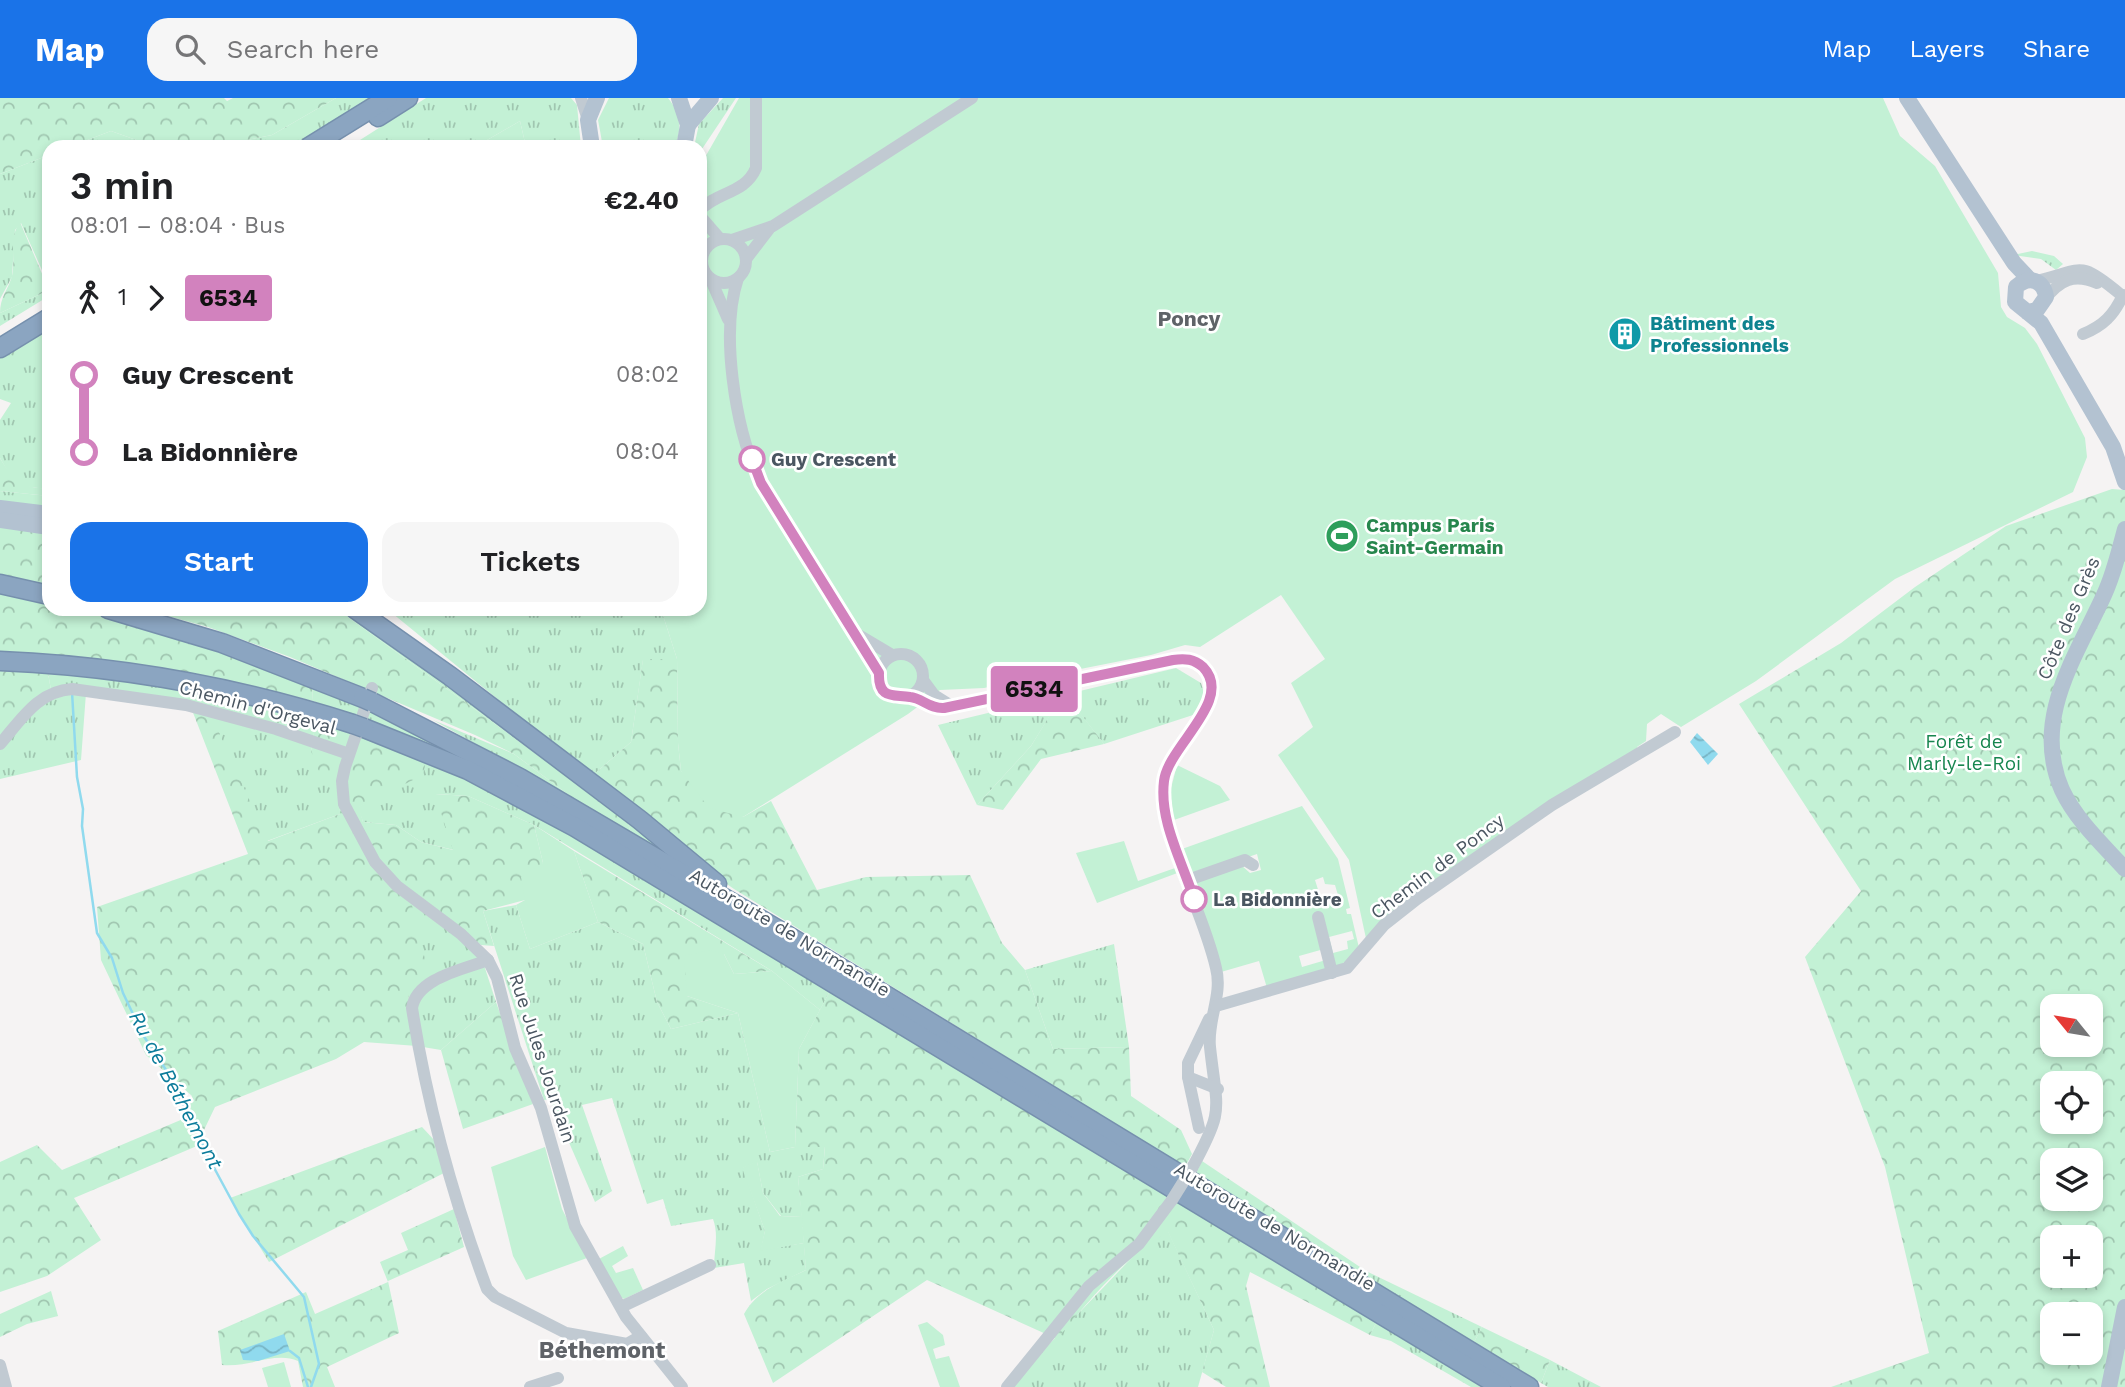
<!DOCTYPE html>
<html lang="en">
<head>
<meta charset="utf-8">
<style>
	:root { --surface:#fff; --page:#f6f6f6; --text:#202124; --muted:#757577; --accent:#1a73e8 }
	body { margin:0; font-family:"Work Sans",sans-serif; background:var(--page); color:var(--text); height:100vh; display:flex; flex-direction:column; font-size:26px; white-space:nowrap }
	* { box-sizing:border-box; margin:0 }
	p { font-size:23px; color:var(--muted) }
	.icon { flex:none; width:38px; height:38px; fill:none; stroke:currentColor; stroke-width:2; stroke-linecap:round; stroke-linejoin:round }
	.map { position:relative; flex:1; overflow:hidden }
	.drawer { position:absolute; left:42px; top:42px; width:665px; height:476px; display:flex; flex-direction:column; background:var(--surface); border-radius:21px; box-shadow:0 4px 10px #0003 }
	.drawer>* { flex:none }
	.badge { padding:0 14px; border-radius:5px; font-size:24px; line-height:46px }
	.needle { width:46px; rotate:300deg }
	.tools { position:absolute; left:2040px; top:896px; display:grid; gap:14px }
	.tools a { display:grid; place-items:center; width:63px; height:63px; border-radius:14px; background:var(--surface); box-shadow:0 4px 10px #0003; font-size:35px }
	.map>.badge { position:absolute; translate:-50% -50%; box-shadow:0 0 0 4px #fff }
	.legs { display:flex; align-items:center; gap:10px; height:77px; padding:0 28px; font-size:23px }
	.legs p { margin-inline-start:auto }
	.summary { display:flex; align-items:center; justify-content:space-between; height:119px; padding:0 28px }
	h1 { font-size:38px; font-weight:600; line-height:52px }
	.action { display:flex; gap:14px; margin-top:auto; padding:14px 28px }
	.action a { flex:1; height:80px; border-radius:21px; background:var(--accent); color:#fff; font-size:28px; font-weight:600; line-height:80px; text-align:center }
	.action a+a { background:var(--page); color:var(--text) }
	ul { padding:0 28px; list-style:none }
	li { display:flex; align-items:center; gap:24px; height:77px; font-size:26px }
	li i { display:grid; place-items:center; width:10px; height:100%; margin:0 9px; background:currentColor }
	li i::after { content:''; width:18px; height:18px; margin:-9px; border:5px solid; border-radius:50%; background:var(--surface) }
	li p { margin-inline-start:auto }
	li:first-child i { background:linear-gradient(#0000 50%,currentColor 0) }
	li:last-child i { background:linear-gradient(currentColor 50%,#0000 0) }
	header { display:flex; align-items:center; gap:42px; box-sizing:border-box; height:98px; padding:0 35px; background:var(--accent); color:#fff }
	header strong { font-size:33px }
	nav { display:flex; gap:38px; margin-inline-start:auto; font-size:24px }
	.search { width:490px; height:63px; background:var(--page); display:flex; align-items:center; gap:18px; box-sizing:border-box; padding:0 24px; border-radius:21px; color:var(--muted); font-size:26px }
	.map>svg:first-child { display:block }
</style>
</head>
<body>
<header>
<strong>Map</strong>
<div class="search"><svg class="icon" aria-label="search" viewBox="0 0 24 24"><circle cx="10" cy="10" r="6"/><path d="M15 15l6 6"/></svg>Search here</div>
<nav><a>Map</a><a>Layers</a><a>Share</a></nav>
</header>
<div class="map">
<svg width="2125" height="1289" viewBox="0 0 2125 1289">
	<defs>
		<pattern id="grass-tufts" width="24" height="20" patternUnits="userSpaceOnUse" patternTransform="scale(1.75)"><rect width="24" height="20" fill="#c3f1d5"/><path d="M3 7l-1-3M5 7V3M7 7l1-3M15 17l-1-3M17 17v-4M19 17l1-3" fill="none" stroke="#a0c6b0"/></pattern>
		<pattern id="forest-crowns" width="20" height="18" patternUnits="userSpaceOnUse" patternTransform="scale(1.75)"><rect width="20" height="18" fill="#c3f1d5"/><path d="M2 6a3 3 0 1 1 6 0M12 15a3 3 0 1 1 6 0" fill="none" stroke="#a0c6b0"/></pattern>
		<pattern id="water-waves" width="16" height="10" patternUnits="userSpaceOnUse" patternTransform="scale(1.75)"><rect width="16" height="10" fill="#90daee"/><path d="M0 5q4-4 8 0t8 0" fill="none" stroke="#78b4c4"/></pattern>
	</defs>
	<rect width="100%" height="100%" fill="#f5f3f3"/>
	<g fill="url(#grass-tufts)">
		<path d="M336 0H371L293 49H211L272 37Z"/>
		<path d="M426 0H571L577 7 581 49H526L520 23 475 49H349Z"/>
		<path d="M609 0H668C680 14 683 32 674 49H603L598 22Z"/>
		<path d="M723 0H736L700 54V49H694L699 26Z"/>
		<path d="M111 33 156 49H69Z"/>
		<path d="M49 57V188L21 125 15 132 12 179 0 201V76Z"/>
		<path d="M2032 153 2054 158 2063 166 2056 172 2041 161 2013 157Z"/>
		<path d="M49 192V198L0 228V215Z"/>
		<path d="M49 231V390L46 391 22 388 8 374 0 360V322L11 305 0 301V260Z"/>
		<path d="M0 393 49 398V411L0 403Z"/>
		<path d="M337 511H349L634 724 682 766 631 735 627 722Z"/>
		<path d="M387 511H661L677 561 643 562 631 644 592 678Z"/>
		<path d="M1176 570 1201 585 1206 601 1193 617 1104 646 1064 595 1031 648 977 707 938 627Z"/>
		<path d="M48 575 165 586 316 623 311 653 339 680 340 716 267 743 209 615 86 595 81 662 0 681V649L51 592Z"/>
		<path d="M312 585 508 680 415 640 313 603Z"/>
		<path d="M433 622 514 656 577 703Z"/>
		<path d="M426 663 542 719 830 893 820 912 772 873 534 727 468 698 436 696 454 752 421 744 396 727 363 724 358 709 378 698Z"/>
		<path d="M407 789 483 864 496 904 441 952 417 948 408 897Z"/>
		<path d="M516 807 530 851 598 824 643 846 657 904 671 931 738 915 770 1054 795 1049 825 1048 823 1071 798 1079 802 1119 781 1118 763 1095 757 1064 743 1070 765 1133 761 1152 804 1145 806 1172 767 1191 751 1203 744 1165 714 1170C714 1153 719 1137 713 1121L671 1128 663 1101 647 1106 612 1000 582 1007 612 1093 595 1104 550 1001 544 1002 483 813Z"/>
		<path d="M1114 846 1129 949 1053 951 1025 872Z"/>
		<path d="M1168 1133 1214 1232 1198 1289H1008L1142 1149Z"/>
		<path d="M1366 1173 1482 1229 1474 1244 1364 1177Z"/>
		<path d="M1377 1223 1485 1289H1471L1391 1243 1370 1237Z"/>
		<path d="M1550 1262 1601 1289H1548L1541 1285Z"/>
	</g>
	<g fill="url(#forest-crowns)" fill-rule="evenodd">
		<path d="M0 0H224L227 3 233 0H336L272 37 211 49H156L111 33 69 49H49V57L0 76Z"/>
		<path d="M20 124 49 192 0 215C0 199 8 192 12 178 16 160 8 140 20 124Z"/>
		<path d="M0 360C12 381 24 392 49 390V398L0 393Z"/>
		<path d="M2112 391 2125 392V1289H1831L1929 1255 1885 1069 1805 859 1861 793 1739 606 1841 545 1915 489 2006 428ZM2053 908H2091V947H2053ZM2053 985H2091V1024H2053ZM2053 1062H2091V1101H2053ZM2053 1139H2091V1178H2053ZM2053 1216H2091V1255H2053Z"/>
		<path d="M0 427 49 435V488L0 477Z"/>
		<path d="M0 493 49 502V511H91L153 529 312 585 313 603C209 576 107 562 0 556Z"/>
		<path d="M142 511H337L627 722 631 735 577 703 514 656 475 637 290 559 208 529Z"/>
		<path d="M643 561H677L678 645 681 673 743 719 771 703 817 792 866 779 970 777 1002 845 1025 872 1053 951 1129 949 1131 998 1181 1032 1192 1056 1185 1069 734 791 698 766 592 678 631 644Z"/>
		<path d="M0 573 48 575 51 592 0 649Z"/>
		<path d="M1064 594 1104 646 1041 661 1003 712 977 707 1031 648Z"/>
		<path d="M192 612 210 615 268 743 340 716 339 681 321 679 311 653 316 623 426 663 423 677 359 709 363 724 396 727 421 744 453 752 435 696 468 698 534 727 543 765 525 802 483 813 494 848 481 847 408 791 431 886 408 897 417 948 364 944 336 961 215 1009 204 1032V1045L74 1100 101 1142 47 1178 0 1194V1064L37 1047 62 1072 183 1021 192 998 146 957 101 862 97 809 248 756Z"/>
		<path d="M574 753 772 873 734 876 724 856 687 898 738 915 671 931 657 904 643 846 598 824Z"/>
		<path d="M830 893 1377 1223 1370 1237 1250 1174 1246 1188 1270 1289H1226L1202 1274 1214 1232 1168 1134C1123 1160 1090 1202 1057 1241L927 1182 773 1285 744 1216C757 1192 783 1183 806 1172L798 1079 823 1071 825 1049H795L799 951Z"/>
		<path d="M496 904 533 1006 463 1031 441 952Z"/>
		<path d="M422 1029 436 1044 444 1075 269 1164 230 1100Z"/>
		<path d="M1202 1063 1366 1173 1364 1177 1196 1075Z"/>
		<path d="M454 1111 464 1149 388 1183 399 1235 327 1269 335 1289H303L298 1263C275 1253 248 1270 222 1267L218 1233 306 1194 315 1216 388 1184 380 1164 408 1152 401 1135Z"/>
		<path d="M51 1193 58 1218 27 1226 0 1239V1216Z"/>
		<path d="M1482 1229 1550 1262 1541 1285 1474 1244Z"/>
	</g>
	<g fill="#c3f1d5" fill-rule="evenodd">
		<path d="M739 0H1883L1900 38 1935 68 1998 175 2001 209 2007 219 2025 230 2037 246 2085 340 2087 359 2073 394 1895 481 1756 583 1681 629 1661 616 1647 626 1646 643 1637 649V653L1583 684 1367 845 1349 762 1278 657 1313 629 1291 585 1325 561 1281 497 1200 549 1185 547 1151 557 984 590 940 592 908 616 743 719 709 710 681 673 678 645 677 561 661 511H700V68Z"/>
		<path d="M520 23 526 49H475Z"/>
		<path d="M1177 667 1220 688 1230 702 1174 722 1170 694Z"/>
		<path d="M1302 708 1338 761 1350 810 1346 811 1347 816H1351L1360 854 1334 871 1324 851 1299 858 1302 869 1326 862 1329 873 1267 890 1259 863 1221 874 1193 784 1241 767 1250 775 1261 772 1257 756 1199 776 1190 775 1182 751ZM1323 779 1325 786 1335 787 1340 804 1330 807 1328 800 1321 801 1315 782ZM1352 833 1354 841 1347 843 1348 851 1333 855 1329 839Z"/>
		<path d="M534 727 574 753 598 824 530 851 516 807 525 802 521 779 543 765Z"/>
		<path d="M1124 743 1138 783 1178 769 1180 774 1097 805 1076 755Z"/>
		<path d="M710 852 724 856 734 876 772 873 820 912 799 951 795 1049 770 1054 738 915 687 898 684 858Z"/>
		<path d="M545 1049 562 1111 587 1160 526 1182 513 1158 491 1069Z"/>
		<path d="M757 1063 763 1095 780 1118 802 1119 804 1145 760 1153 765 1133 742 1070Z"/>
		<path d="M623 1148 628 1158 612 1168 616 1175 633 1170 643 1192 624 1201 619 1198 597 1162Z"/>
		<path d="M927 1224 943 1237 945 1247 933 1251 936 1261 949 1258 960 1289H940L918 1227Z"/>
		<path d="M284 1264 291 1289H268L262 1270Z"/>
	</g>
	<g fill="url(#water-waves)">
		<path d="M1697 635 1718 656 1708 667 1690 644Z"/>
		<path d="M284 1236 290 1253 258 1263 243 1262 240 1252Z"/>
	</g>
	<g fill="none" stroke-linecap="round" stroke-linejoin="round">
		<g stroke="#90daee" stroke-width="2.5">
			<path d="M72 594 77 679 83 711 82 728 97 835 112 860 123 895 143 937 174 984 181 1004 193 1018 205 1053 239 1116 253 1138 304 1199 319 1266 311 1289"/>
			<path d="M290 1253 299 1260 308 1289"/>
		</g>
		<defs>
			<g id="highway">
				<path d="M378 19 408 0"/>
				<path d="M309 49 388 0"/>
				<path d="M0 250 49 220"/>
				<path d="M0 486 49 497"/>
				<path d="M108 511 222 545 363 600"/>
				<path d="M355 511 450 578 640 722 717 786"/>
				<path d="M0 563C121 568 238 589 353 626"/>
				<path d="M372 604 520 680 782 834 1529 1289"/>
				<path d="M364 630 468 672 575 729 1501 1289"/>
			</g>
		</defs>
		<use href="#highway" stroke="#7690ad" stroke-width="21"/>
		<g stroke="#c1cad2" stroke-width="12">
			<path d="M581 0 588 22"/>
			<path d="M700 112C718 93 745 96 756 70V0"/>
			<path d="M700 118 720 141"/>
			<circle cx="724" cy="163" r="22"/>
			<path d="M732 142 773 128 972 0"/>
			<path d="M746 161 769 131"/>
			<path d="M738 180C720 234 735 328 758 379 771 408 792 435 808 461 832 499 853 539 879 575"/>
			<path d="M711 182 728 221"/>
			<path d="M2036 183C2084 172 2078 161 2120 196"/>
			<path d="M2045 201C2060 182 2074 175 2097 185"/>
			<path d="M2083 236C2103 228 2114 217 2123 197"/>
			<path d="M860 538 892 557"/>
			<circle cx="901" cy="578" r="22"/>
			<path d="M923 582 934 597 950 607"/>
			<path d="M372 590 345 669 342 683 344 706 375 764 397 788 461 836 488 862 497 880 515 950 541 1010 575 1128 626 1219 682 1289"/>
			<path d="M910 598 933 609 944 610 1183 561C1194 562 1203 566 1208 577 1223 609 1181 639 1169 666 1163 678 1163 694 1164 708 1171 760 1204 817 1216 870 1223 897 1207 922 1210 949 1217 1014 1225 1010 1192 1070"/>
			<path d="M0 646C21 622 38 593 72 591L186 607 276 631 349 656"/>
			<path d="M1188 782 1245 762 1253 767"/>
			<path d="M1318 819 1332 875"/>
			<path d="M488 862C462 872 417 880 412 910 427 1006 453 1100 487 1191L495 1199 566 1235 627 1246 641 1238"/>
			<path d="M1216 908 1347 870 1384 827 1417 801 1552 707 1675 634"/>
			<path d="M1188 979 1218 991"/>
			<path d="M1199 1030 1188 979V965L1209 921"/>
			<path d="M621 1209 710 1167"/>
			<path d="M0 1267 6 1289"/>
			<path d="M530 1289 558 1280"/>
			<path d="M1007 1289 1089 1188 1139 1146 1172 1102"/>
		</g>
		<g stroke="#b3c2d1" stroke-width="16">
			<path d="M679 0 688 27 684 49"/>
			<path d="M1907 0 2014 165 2030 182"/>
			<path d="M688 27 711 0"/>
			<path d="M592 49 588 22 597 0"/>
			<path d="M2027 214 2037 212 2046 199C2044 182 2029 177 2016 189L2015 204 2041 225 2113 349 2125 384"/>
			<path d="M0 410 49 416"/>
			<path d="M0 422 49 429"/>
			<path d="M2125 431C2119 453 2114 476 2104 497 2076 559 2031 621 2062 692 2076 722 2103 747 2125 771"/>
			<path d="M2109 1289 2125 1209"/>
		</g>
		<use href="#highway" stroke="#8ba5c1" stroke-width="18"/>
		<defs>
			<g id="highway-bridge">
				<path d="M363 600 372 604"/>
				<path d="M353 626 364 630"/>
			</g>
		</defs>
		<use href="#highway-bridge" stroke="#7690ad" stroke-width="21" stroke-linecap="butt"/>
		<path stroke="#c1cad2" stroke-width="12" d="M1172 1102 1192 1070"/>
		<use href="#highway-bridge" stroke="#8ba5c1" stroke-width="18"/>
	</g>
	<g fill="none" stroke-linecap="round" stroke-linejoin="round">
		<defs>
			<path id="line-1" d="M752 361 761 385 879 575C878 602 894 596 910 599 922 600 930 611 944 610L1173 562C1185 560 1194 561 1203 569 1235 602 1168 648 1164 683 1159 723 1182 763 1194 801"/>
		</defs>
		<use href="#line-1" stroke="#fff" stroke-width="16"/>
		<use href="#line-1" stroke="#d282be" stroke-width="10"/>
	</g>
	<defs>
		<symbol id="building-disc" viewBox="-11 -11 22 22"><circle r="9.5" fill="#0f9aa8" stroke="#fff"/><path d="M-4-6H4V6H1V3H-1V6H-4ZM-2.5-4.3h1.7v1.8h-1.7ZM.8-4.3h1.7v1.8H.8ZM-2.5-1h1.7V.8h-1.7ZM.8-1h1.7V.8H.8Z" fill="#fff"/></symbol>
		<symbol id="stadium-disc" viewBox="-11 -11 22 22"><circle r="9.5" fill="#2e9e5b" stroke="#fff"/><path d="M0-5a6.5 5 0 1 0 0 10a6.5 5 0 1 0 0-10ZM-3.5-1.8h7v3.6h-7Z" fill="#fff"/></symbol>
	</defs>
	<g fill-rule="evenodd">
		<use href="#building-disc" x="1606" y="217" width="38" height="38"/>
		<use href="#stadium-disc" x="1323" y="419" width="38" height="38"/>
	</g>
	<g fill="#fff" stroke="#d282be" stroke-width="3.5">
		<circle cx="752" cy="361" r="12"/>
		<circle cx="1194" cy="801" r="12"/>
	</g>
	<g text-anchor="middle" stroke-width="5" stroke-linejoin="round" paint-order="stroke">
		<g font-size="19" font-weight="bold" fill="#0d838f" stroke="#fff" text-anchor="start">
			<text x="1650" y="232">Bâtiment des<tspan x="1650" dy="22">Professionnels</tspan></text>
		</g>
		<g font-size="19" font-weight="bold" fill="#4a5661" stroke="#fff" text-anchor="start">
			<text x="771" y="368">Guy Crescent</text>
			<text x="1213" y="808">La Bidonnière</text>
		</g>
		<g font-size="19" font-weight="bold" fill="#27864d" stroke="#fff" text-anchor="start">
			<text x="1366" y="434">Campus Paris<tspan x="1366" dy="22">Saint-Germain</tspan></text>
		</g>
		<g font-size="19" fill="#4a5661" stroke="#fff">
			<text transform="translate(2068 520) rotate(-67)" y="7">Côte des Grès</text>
			<text transform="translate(258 609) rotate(15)" y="7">Chemin d'Orgeval</text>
			<text transform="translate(1437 768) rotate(-37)" y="7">Chemin de Poncy</text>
			<text transform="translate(790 834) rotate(31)" y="7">Autoroute de Normandie</text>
			<text transform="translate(543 960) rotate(72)" y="7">Rue Jules Jourdain</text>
			<text transform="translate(1275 1128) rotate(31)" y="7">Autoroute de Normandie</text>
		</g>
		<g font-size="19" fill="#17864f" stroke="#fff">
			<text x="1964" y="650">Forêt de<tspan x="1964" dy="22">Marly-le-Roi</tspan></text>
		</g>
		<g font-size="21" font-weight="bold" fill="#5f6368" stroke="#fff">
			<text x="1189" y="228">Poncy</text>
		</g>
		<g font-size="21" font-style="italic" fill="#0c7c9b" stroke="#fff">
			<text transform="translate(176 992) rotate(62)" y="7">Ru de Béthemont</text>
		</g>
		<g font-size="23" font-weight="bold" fill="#5f6368" stroke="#fff">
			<text x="602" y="1260">Béthemont</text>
		</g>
	</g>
</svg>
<div class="tools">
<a><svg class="needle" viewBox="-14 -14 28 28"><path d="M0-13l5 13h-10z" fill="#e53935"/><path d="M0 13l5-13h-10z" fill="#757577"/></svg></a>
<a><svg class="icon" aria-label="locate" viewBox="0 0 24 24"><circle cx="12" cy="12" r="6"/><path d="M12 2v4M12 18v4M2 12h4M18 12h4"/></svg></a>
<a><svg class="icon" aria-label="layers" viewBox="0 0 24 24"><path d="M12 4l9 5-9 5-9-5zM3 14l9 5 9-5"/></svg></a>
<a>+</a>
<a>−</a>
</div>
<b class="badge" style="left:1034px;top:591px;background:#d282be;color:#111">6534</b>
<section class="drawer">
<div class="summary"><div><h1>3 min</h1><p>08:01 – 08:04 · Bus</p></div><b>€2.40</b></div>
<div class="legs"><svg class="icon" aria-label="walk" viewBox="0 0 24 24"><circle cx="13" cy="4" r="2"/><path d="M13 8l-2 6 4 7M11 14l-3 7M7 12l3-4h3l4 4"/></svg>1<svg class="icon" aria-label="forward" viewBox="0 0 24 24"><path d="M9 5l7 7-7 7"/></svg><b class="badge" style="background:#d282be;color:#111">6534</b></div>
<ul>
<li><i style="color:#d282be"></i><b>Guy Crescent</b><p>08:02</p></li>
<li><i style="color:#d282be"></i><b>La Bidonnière</b><p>08:04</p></li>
</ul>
<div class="action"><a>Start</a><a>Tickets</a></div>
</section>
</div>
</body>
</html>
